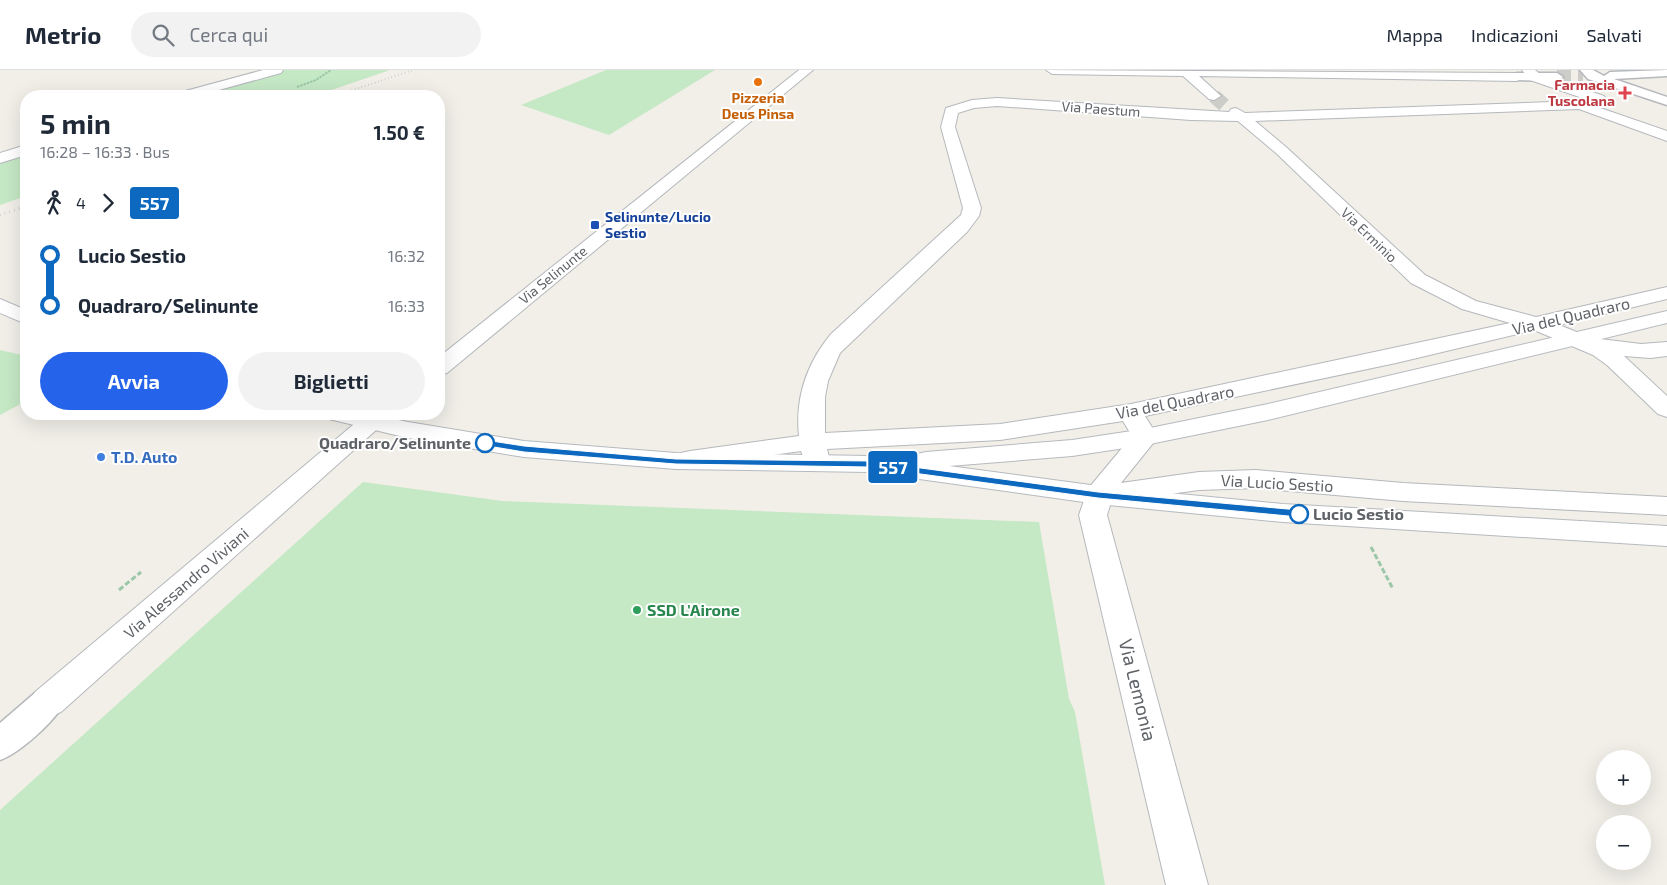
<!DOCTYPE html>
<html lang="it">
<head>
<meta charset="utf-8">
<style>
	:root { --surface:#fff; --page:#f2f2f3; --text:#1f2937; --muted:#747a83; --line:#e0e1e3; --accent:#2563eb }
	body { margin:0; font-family:"Exo 2",sans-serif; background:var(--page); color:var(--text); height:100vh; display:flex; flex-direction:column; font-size:19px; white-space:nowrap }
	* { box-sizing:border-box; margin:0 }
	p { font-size:16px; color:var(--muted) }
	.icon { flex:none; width:28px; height:28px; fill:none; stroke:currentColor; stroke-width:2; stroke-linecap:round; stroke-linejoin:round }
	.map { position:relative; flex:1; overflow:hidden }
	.sheet { position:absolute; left:20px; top:20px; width:425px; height:330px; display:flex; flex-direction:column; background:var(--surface); border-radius:20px; box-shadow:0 5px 20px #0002 }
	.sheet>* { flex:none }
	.badge { padding:0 10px; border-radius:4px; font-size:18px; line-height:32px }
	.tools { position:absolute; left:1596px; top:680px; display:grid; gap:10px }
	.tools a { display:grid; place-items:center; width:55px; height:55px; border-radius:50%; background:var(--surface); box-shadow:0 5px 20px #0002; font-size:25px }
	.map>.badge { position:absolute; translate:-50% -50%; box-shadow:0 0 0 2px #fff }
	.legs { display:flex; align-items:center; gap:8px; height:55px; padding:0 20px; font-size:16px }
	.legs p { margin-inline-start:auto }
	.summary { display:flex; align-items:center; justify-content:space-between; height:85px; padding:0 20px }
	h1 { font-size:28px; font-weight:700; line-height:38px }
	.cta { display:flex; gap:10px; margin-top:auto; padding:10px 20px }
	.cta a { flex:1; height:58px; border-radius:30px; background:var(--accent); color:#fff; font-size:20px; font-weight:700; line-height:58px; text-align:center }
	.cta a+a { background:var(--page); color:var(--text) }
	ul { padding:0 20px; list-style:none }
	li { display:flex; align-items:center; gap:18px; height:50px; font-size:19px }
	li i { display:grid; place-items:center; width:8px; height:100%; margin:0 6px; background:currentColor }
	li i::after { content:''; width:12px; height:12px; margin:-6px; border:4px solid; border-radius:50%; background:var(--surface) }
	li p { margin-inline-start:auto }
	li:first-child i { background:linear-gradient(#0000 50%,currentColor 0) }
	li:last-child i { background:linear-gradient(currentColor 50%,#0000 0) }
	header { display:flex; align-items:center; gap:30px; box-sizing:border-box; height:70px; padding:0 25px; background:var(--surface); border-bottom:1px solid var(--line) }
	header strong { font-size:24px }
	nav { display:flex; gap:28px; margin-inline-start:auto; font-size:18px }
	.search { width:350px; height:45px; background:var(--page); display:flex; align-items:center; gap:12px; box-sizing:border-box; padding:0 18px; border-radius:28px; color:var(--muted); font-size:19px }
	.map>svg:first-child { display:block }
</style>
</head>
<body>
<header>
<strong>Metrio</strong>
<div class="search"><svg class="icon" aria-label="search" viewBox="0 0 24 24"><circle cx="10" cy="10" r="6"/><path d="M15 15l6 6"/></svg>Cerca qui</div>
<nav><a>Mappa</a><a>Indicazioni</a><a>Salvati</a></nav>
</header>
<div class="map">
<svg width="1667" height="815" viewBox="0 0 1667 815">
	<rect width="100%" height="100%" fill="#f1efe8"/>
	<g fill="#c5e8c5">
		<path d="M281 0H390L314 26H186Z"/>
		<path d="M606 0H715L609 65 521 35Z"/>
		<path d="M26 79V126L0 135V87Z"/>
		<path d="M0 280 26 286V331L0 345Z"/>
		<path d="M363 412 502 431 1039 452 1069 629 1075 642 1105 815H0V740Z"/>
	</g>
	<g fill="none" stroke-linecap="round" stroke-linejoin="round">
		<path stroke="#ccccc8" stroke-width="14" stroke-dasharray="14 7" stroke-linecap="butt" d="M1557 7H1583"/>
		<path stroke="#ccccc8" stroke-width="14" stroke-dasharray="14 7" stroke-linecap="butt" d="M1214 26 1224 35"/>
		<defs>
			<g id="pedestrian">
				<path d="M1580 0H1593L1604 6 1610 2 1667 0V6L1614 9 1667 27V35L1588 9Z"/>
				<path d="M1517 3H1557L1563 7 1557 11 1513 10 1511 7Z"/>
				<path d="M48 618 60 622 65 632C55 651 20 683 0 690V653L36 622Z"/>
			</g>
			<g id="minor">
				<path d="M263 0H283L281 3 197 26H176L178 23Z"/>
				<path d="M799 0H813L447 303 439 305V287Z"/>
				<path d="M1046 0 1517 3 1523 7 1517 11 1199 6 1221 26 1214 30 1209 29 1183 6 1052 4Z"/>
				<path d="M1522 0H1535L1540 4 1604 26 1606 29 1604 32H1594L1530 10Z"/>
				<path d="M997 28 1229 42 1231 39 1236 38 1245 43 1580 31 1667 61V71L1579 39 1255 51 1286 77 1425 205 1476 231 1536 247 1667 217V229L1559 255 1592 268 1641 274 1667 272V286L1650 288 1624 286 1667 326V347L1658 344 1607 295 1593 285 1534 260 1396 293 1145 346 1158 367 1121 413 1199 402 1256 400 1403 413 1667 427V445L1403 431 1256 418 1199 420 1111 432 1107 445 1208 815H1166L1079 445 1088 419 1132 366 1123 351 1000 370 827 379 830 391 827 397 817 399 807 397 801 381 690 397 681 395 677 389 681 383 690 381 799 366C795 328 807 293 831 264L961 145 963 138 941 57 946 38 972 30ZM997 36 1191 50 1238 51 1276 83 1411 213 1462 239 1510 253 1131 334 1000 354 825 363V327L828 311 840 283 967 162 979 146 981 138 955 57 958 43 974 38Z"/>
				<path d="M26 75V85L0 93V83Z"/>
				<path d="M366 344H394L61 642 48 647 35 642 30 632 35 622Z"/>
			</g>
			<g id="secondary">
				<path d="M0 229 26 240V254L0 243Z"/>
				<path d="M1667 241V253L1268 350 1145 375 1072 386 949 396 1098 416 1283 434 1667 456V476L1283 452 1098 434 869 402 676 399 524 387 408 368 329 349 325 344H370L408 352 524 371 676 383 869 386 914 392 917 384 926 382 1072 370 1145 359 1268 334Z"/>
			</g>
		</defs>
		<use href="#pedestrian" stroke="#b5b8bc" stroke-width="3"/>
		<use href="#minor" stroke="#b5b8bc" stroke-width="2"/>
		<use href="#secondary" stroke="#b6babf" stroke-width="2"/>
		<path stroke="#9cc7a9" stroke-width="2" stroke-dasharray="2.5 1" stroke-linecap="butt" d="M297 17 316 10 331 0"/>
		<g stroke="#9cc7a9" stroke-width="3" stroke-dasharray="5.5 2.5" stroke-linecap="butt">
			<path d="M1371 477 1393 519"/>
			<path d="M119 520 141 502"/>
		</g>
		<use href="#pedestrian" fill="#fff" fill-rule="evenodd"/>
		<use href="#minor" fill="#fff" fill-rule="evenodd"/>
		<use href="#secondary" fill="#fff" fill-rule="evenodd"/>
		<path stroke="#b6b7b8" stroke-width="2" stroke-dasharray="0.5 3" stroke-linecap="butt" d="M335 26 413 0"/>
		<path stroke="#b6b7b8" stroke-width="2.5" stroke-dasharray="0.5 4.5" stroke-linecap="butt" d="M0 145 26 136"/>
	</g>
	<path fill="#0c69bf" stroke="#fff" d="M485 370 524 376 676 389 869 391 1098 422 1299 440 1304 444 1299 447 1098 428 869 397 676 394 524 382 482 375 481 373Z"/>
	<circle fill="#e8710a" stroke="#fff" stroke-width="2" cx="758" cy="12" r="5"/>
	<path fill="#e0444e" stroke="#fff" stroke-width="2" d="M1622.5 15.5h5v5h5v5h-5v5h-5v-5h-5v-5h5z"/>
	<rect fill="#1a4fb4" stroke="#fff" stroke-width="2" x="590" y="150" width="10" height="10" rx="2.5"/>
	<g fill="#fff" stroke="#0c69bf" stroke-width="2.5">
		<circle cx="485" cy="373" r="9"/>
		<circle cx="1299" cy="444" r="9"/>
	</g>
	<circle fill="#3f7fe0" stroke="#fff" stroke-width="2" cx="101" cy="387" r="5"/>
	<circle fill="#2e9e5b" stroke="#fff" stroke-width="2" cx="637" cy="540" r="5"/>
	<g text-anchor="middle" stroke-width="4" stroke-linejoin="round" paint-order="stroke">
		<g font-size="14" font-weight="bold" fill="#be3a42" stroke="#fff" text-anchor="end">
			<text x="1615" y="20">Farmacia<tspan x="1615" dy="16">Tuscolana</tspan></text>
		</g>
		<g font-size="14" font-weight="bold" fill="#c56008" stroke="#fff">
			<text x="758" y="33">Pizzeria<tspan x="758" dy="16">Deus Pinsa</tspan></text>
		</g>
		<g font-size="14" fill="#5f6368" stroke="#fff">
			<text transform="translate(1101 39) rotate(4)" y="5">Via Paestum</text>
			<text transform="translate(1369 165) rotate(44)" y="5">Via Erminio</text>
			<text transform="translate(553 205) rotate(-39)" y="5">Via Selinunte</text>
		</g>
		<g font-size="14" font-weight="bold" fill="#164399" stroke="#fff" text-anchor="start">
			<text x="605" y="152">Selinunte/Lucio<tspan x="605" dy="16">Sestio</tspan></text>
		</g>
		<g font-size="16" fill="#5f6368" stroke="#fff">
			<text transform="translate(1571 246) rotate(-13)" y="6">Via del Quadraro</text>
			<text transform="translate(1175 332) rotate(-11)" y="6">Via del Quadraro</text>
			<text transform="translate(1277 413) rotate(3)" y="6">Via Lucio Sestio</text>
			<text transform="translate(186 513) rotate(-41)" y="6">Via Alessandro Viviani</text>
		</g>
		<g font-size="16" font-weight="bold" fill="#5f6368" stroke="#fff" text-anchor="end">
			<text x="471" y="379">Quadraro/Selinunte</text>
			<text x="1313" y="450" text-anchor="start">Lucio Sestio</text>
		</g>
		<g font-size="16" font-weight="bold" fill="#366cbe" stroke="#fff" text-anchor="start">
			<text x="111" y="393">T.D. Auto</text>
		</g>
		<g font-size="16" font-weight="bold" fill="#27864d" stroke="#fff" text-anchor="start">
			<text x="647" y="546">SSD L'Airone</text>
		</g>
		<g font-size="19" fill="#5f6368" stroke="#fff">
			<text transform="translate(1138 620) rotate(76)" y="7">Via Lemonia</text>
		</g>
	</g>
</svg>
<div class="tools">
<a>+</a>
<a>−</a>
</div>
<b class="badge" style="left:893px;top:397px;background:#0c69bf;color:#fff">557</b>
<section class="sheet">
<div class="summary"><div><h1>5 min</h1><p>16:28 – 16:33 · Bus</p></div><b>1.50 €</b></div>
<div class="legs"><svg class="icon" aria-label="walk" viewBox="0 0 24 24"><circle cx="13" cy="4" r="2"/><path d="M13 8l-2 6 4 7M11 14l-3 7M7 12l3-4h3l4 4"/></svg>4<svg class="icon" aria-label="forward" viewBox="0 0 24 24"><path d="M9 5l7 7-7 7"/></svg><b class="badge" style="background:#0c69bf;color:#fff">557</b></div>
<ul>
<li><i style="color:#0c69bf"></i><b>Lucio Sestio</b><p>16:32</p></li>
<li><i style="color:#0c69bf"></i><b>Quadraro/Selinunte</b><p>16:33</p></li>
</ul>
<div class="cta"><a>Avvia</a><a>Biglietti</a></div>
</section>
</div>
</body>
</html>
